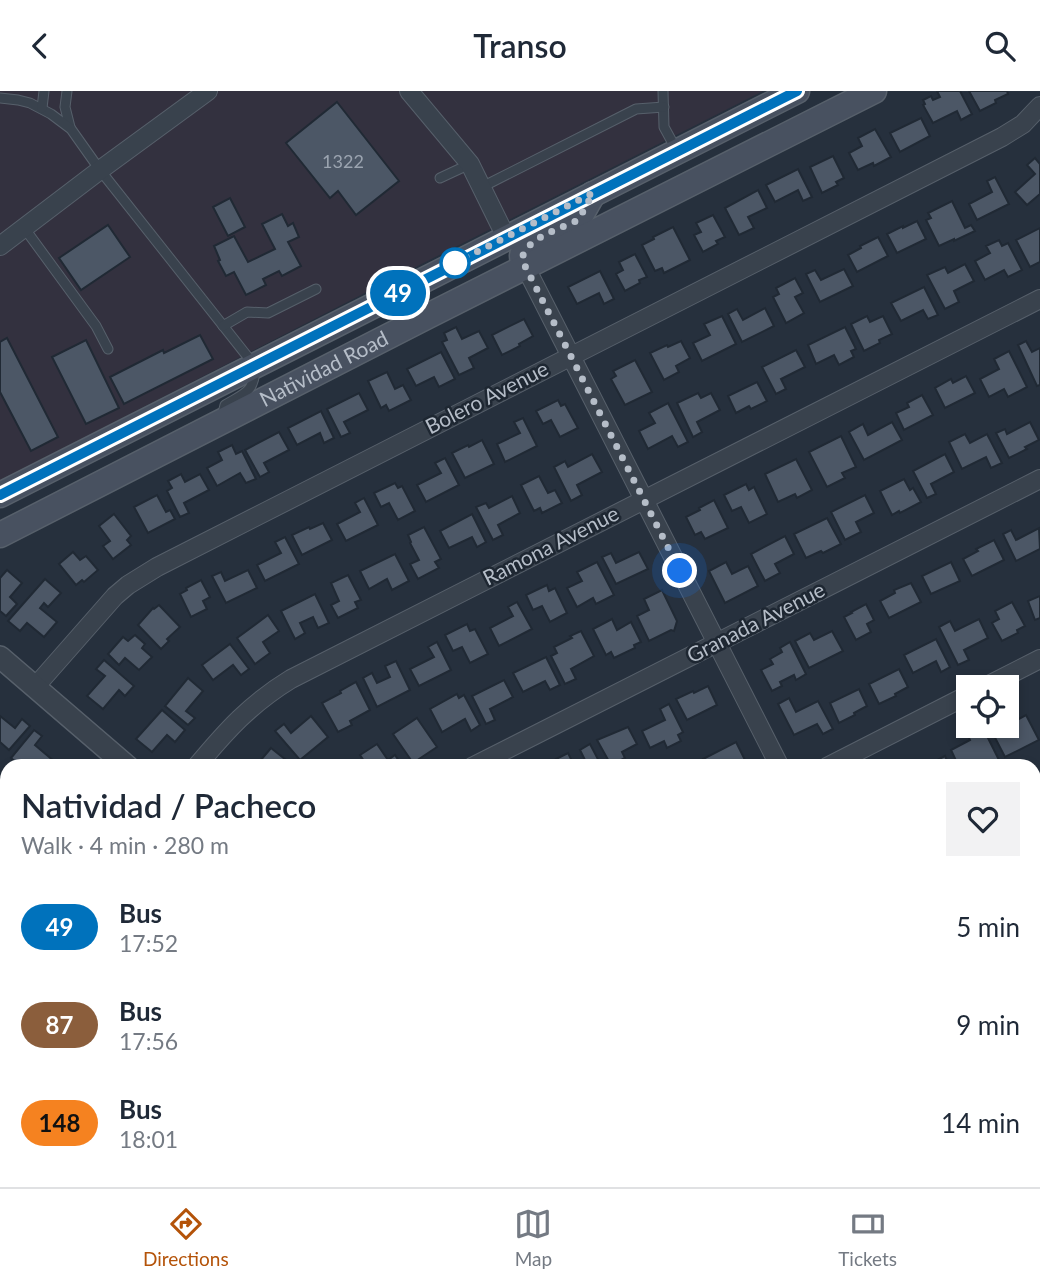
<!DOCTYPE html>
<html lang="en">
<head>
<meta charset="utf-8">
<style>
	:root { --surface:#fff; --page:#f2f2f3; --text:#1f2937; --muted:#747a83; --line:#e0e1e3; --accent:#b45309 }
	body { margin:0; font-family:Lato,sans-serif; background:var(--page); color:var(--text); height:100vh; display:flex; flex-direction:column; font-size:26px; white-space:nowrap }
	* { box-sizing:border-box; margin:0 }
	p { font-size:23px; color:var(--muted) }
	.icon { flex:none; width:38px; height:38px; fill:none; stroke:currentColor; stroke-width:2; stroke-linecap:round; stroke-linejoin:round }
	.map { position:relative; flex:1; overflow:hidden }
	.side { position:absolute; left:0px; top:668px; width:1041px; height:429px; display:flex; flex-direction:column; background:var(--surface); border-radius:21px 21px 0 0; box-shadow:0 4px 10px #0003 }
	.side>* { flex:none }
	.badge { padding:0 14px; border-radius:23px; font-size:24px; line-height:46px }
	.fabs { position:absolute; left:956px; top:584px; display:grid; gap:14px }
	.fabs a { display:grid; place-items:center; width:63px; height:63px; border-radius:0px; background:var(--surface); box-shadow:0 4px 10px #0003; font-size:35px }
	.you { position:absolute; width:35px; height:35px; margin:-18px; border:5px solid #fff; border-radius:50%; background:#1a73e8; box-shadow:0 0 0 10px #1a73e833 }
	.map>.badge { position:absolute; translate:-50% -50%; box-shadow:0 0 0 4px #fff }
	.round { display:grid; place-items:center; flex:none; width:74px; height:74px; border-radius:0px; background:var(--page) }
	.head { display:flex; align-items:center; justify-content:space-between; height:119px; padding:0 21px }
	h1 { font-size:33px; font-weight:600; line-height:52px }
	ul { padding:0; list-style:none }
	li { display:flex; align-items:center; gap:21px; height:98px; padding:0 21px }
	li div { flex:1 }
	li b { display:block; font-size:26px }
	li em { font-style:normal }
	li .badge { min-width:77px; font-weight:700; text-align:center }
	header { display:flex; justify-content:space-between; align-items:center; height:91px; padding:0 21px; background:var(--surface); font-size:32px; font-weight:600 }
	.dock { display:flex; justify-content:space-around; align-items:center; height:98px; border-top:2px solid var(--line); background:var(--surface); font-size:19px; color:var(--muted) }
	.dock a { display:grid; justify-items:center; gap:4px }
	.dock .on { color:var(--accent) }
	.map>svg:first-child { display:block }
</style>
</head>
<body>
<header><svg class="icon" aria-label="back" viewBox="0 0 24 24"><path d="M15 5l-7 7 7 7"/></svg>Transo<svg class="icon" aria-label="search" viewBox="0 0 24 24"><circle cx="10" cy="10" r="6"/><path d="M15 15l6 6"/></svg></header>
<div class="map">
<svg width="1040" height="1096" viewBox="0 0 1040 1096">
	<rect width="100%" height="100%" fill="#26303d"/>
	<path fill="#33313f" d="M0 0H763L390 189 0 390Z"/>
	<g fill="#4c5766" stroke="#202934" stroke-width="2">
		<path d="M937 0H960L972 23 961 29 957 20 933 32 923 14 925 13 923 9 931 5 933 9 940 6Z"/>
		<path d="M969 0H1007L1008 3 995 9 996 12 980 20Z"/>
		<path d="M337 11 399 90 356 124 338 100 330 107 286 52Z"/>
		<path d="M921 27 930 45 900 61 890 42Z"/>
		<path d="M875 38 891 66 874 75 873 72 858 79 849 62 862 55 858 47Z"/>
		<path d="M833 65 844 87 836 91 838 94 822 102 810 76Z"/>
		<path d="M1035 67 1040 73V103L1027 114 1015 101 1035 83 1027 74Z"/>
		<path d="M798 78 812 106 803 110 798 99 775 111 766 94Z"/>
		<path d="M995 86 1009 113 977 129 969 113 992 101 987 90Z"/>
		<path d="M758 99 767 117 748 126 754 137 739 144 725 117Z"/>
		<path d="M230 107 245 136 228 145 213 116Z"/>
		<path d="M952 110 965 137 971 134 975 140 954 150V148L939 155 926 129 931 127 928 122Z"/>
		<path d="M282 123 288 135 293 132 299 146 288 151 301 175 282 185 279 180 263 188 266 194 246 204 234 181 226 185 218 170 220 169 214 155 234 145 248 171 275 158 262 133Z"/>
		<path d="M713 124 725 146 716 150 718 153 703 161 694 144 701 141 696 132Z"/>
		<path d="M917 130 926 148 897 162 887 143 903 135V137Z"/>
		<path d="M108 134 130 166 81 199 59 167Z"/>
		<path d="M673 136 690 169 664 182 662 177 655 180 642 154 654 148 653 146Z"/>
		<path d="M1040 137V171L1030 176 1016 149Z"/>
		<path d="M878 146 888 165 857 181 848 164 861 157 860 155Z"/>
		<path d="M999 149 1002 155 1008 152 1022 179 1008 186 1004 179 985 189 975 170 990 162 986 155Z"/>
		<path d="M635 163 647 186 639 189 640 192 625 200 616 183 623 179 619 171Z"/>
		<path d="M965 173 974 190 954 200 959 211 945 218 927 184 945 176 948 182Z"/>
		<path d="M844 178 853 195 820 211 806 183 815 179 821 189Z"/>
		<path d="M600 180 614 208 604 213 599 202 577 213 568 196Z"/>
		<path d="M795 187 803 202 795 206 804 222 786 232 773 206 779 203 776 197Z"/>
		<path d="M924 196 938 224 928 228 923 219 901 230 891 212Z"/>
		<path d="M765 217 774 235 742 251 728 223 737 218 743 229Z"/>
		<path d="M722 225 736 253 702 270 693 252 710 244 704 233Z"/>
		<path d="M867 225 870 231 883 225 892 243 879 249 880 252 864 260 851 233Z"/>
		<path d="M524 228 533 245 519 253 520 255 502 264 492 244Z"/>
		<path d="M456 236 462 248 479 240 488 257 469 267 474 277 459 284 442 251 447 249 444 242Z"/>
		<path d="M845 236 856 258 851 260 854 266 839 274 834 264 816 273 808 254Z"/>
		<path d="M200 244 213 268 124 313 110 286 163 259 164 262Z"/>
		<path d="M7 247 58 346 31 360 0 301V251Z"/>
		<path d="M86 249 119 317 86 333 52 266Z"/>
		<path d="M681 250 690 267 676 275 679 281 664 289 650 262 667 254 668 256Z"/>
		<path d="M1026 250 1032 261 1040 257V294L1037 295 1018 254Z"/>
		<path d="M796 259 805 276 781 288 786 298 776 303 762 276Z"/>
		<path d="M1009 260 1027 296 1008 306 1004 298 989 306 980 288 999 278 994 268Z"/>
		<path d="M441 261 455 288 439 296 434 286 416 295 407 278Z"/>
		<path d="M635 269 652 301 625 314 611 288 616 285 613 280Z"/>
		<path d="M387 281 395 298 403 294 411 309 389 320 386 314 381 317 368 290Z"/>
		<path d="M966 285 975 302 945 317 935 297 951 288 953 292Z"/>
		<path d="M757 291 767 310 751 318 749 315 736 322 728 305Z"/>
		<path d="M359 302 368 319 344 331 350 342 341 346 327 318Z"/>
		<path d="M698 302 701 307 711 302 720 319 697 331 702 341 693 346 677 312Z"/>
		<path d="M922 304 933 324 904 339 896 322 909 316 907 312Z"/>
		<path d="M558 309 561 315 565 313 578 337 560 346 551 329 543 333 536 320Z"/>
		<path d="M668 312 688 351 678 356 672 345 648 358 639 340 655 332 649 322Z"/>
		<path d="M321 320 334 347 324 352 320 342 297 354 288 337Z"/>
		<path d="M523 327 537 355 505 371 497 353 520 342 514 331Z"/>
		<path d="M892 331 902 349 864 369 849 341 863 333 868 344Z"/>
		<path d="M1030 331 1039 349 1025 356 1027 358 1009 367 996 342 1005 338 1007 343Z"/>
		<path d="M279 341 289 359 264 372 269 381 260 386 245 359Z"/>
		<path d="M965 343 970 352 987 343 1002 372 991 377 986 366 962 378 949 351Z"/>
		<path d="M841 345 856 376 842 382 845 387 827 396 809 361Z"/>
		<path d="M482 349 494 373 465 387 452 362 468 354 469 356Z"/>
		<path d="M232 354 236 363 242 360 256 388 246 392 240 382 217 395 207 377 222 369 218 361Z"/>
		<path d="M592 363 602 381 577 394 582 404 571 410 554 376 565 370 568 376Z"/>
		<path d="M945 363 954 381 931 393 936 403 927 407 913 380Z"/>
		<path d="M445 367 459 394 426 411 417 394 441 382 435 372Z"/>
		<path d="M796 368 812 399 797 407 795 403 778 411 765 383Z"/>
		<path d="M181 383 185 391 200 383 209 399 184 412 189 422 180 426 167 400 172 397 168 390Z"/>
		<path d="M539 385 548 402 555 399 562 412 542 422 540 417 534 420 521 394Z"/>
		<path d="M904 388 910 399 913 397 921 411 900 422 899 420 892 424 880 400Z"/>
		<path d="M395 392 398 397 402 395 415 420 398 429 389 412 381 416 374 402Z"/>
		<path d="M746 393 749 399 754 396 767 423 749 432 741 416 732 420 724 404Z"/>
		<path d="M157 404 166 421 170 419 175 428 148 442 134 416Z"/>
		<path d="M865 404 874 422 856 431 861 441 845 449 831 421Z"/>
		<path d="M512 405 520 422 498 434 503 444 493 449 476 416 486 412 489 417Z"/>
		<path d="M364 407 378 434 346 450 337 433 360 421 355 412Z"/>
		<path d="M714 409 728 437 705 448 701 441 695 444 686 426 700 419 699 417Z"/>
		<path d="M114 423 131 445 127 449 131 454 113 468 103 455 110 450 99 435Z"/>
		<path d="M472 423 486 451 477 456 472 446 449 457 440 440Z"/>
		<path d="M827 427 841 453 823 462 821 460 806 467 794 443Z"/>
		<path d="M323 432 332 449 302 464 292 444 309 436 310 438Z"/>
		<path d="M424 436 441 468 435 471 439 477 418 488 410 473 419 469 410 452 411 451 408 444Z"/>
		<path d="M1039 437 1040 458 1016 470 1003 443 1011 439 1016 449Z"/>
		<path d="M785 445 794 463 775 473 780 482 765 490 751 463Z"/>
		<path d="M285 446 299 473 265 490 257 474 281 462 275 451Z"/>
		<path d="M994 449 1004 469 972 485 963 468 978 460 976 458Z"/>
		<path d="M73 461 80 469 86 465 98 479 84 491 82 489 76 494 59 473Z"/>
		<path d="M639 461 648 478 616 493 602 466 611 462 616 472Z"/>
		<path d="M395 463 409 490 392 499 387 488 369 498 360 480Z"/>
		<path d="M597 471 614 504 596 513 593 507 577 516 567 497 582 490 577 481Z"/>
		<path d="M726 471 732 483 748 475 758 495 725 512 709 480Z"/>
		<path d="M951 471 960 490 931 503 922 485Z"/>
		<path d="M7 479 22 492 10 506 17 513 6 525 0 520V487Z"/>
		<path d="M248 479 257 497 226 512 212 485 221 481 225 490Z"/>
		<path d="M348 484 361 509 355 511 358 517 338 527 331 514 339 510 331 492Z"/>
		<path d="M45 488 61 502 48 516 44 512 40 517 57 531 44 546 27 532 20 540 8 530Z"/>
		<path d="M201 489 210 506 203 510 207 518 191 526 180 503 187 499 186 497Z"/>
		<path d="M911 492 921 511 889 527 880 510 895 502 894 499Z"/>
		<path d="M547 494 549 500 555 497 567 522 550 531 542 515 533 519 526 504Z"/>
		<path d="M662 499 677 530 674 540 671 539 649 550 637 525 649 519 644 508Z"/>
		<path d="M315 503 329 532 318 537 313 526 300 532 305 542 295 548 281 520Z"/>
		<path d="M1040 505V527L1035 529 1028 510Z"/>
		<path d="M517 511 532 538 499 555 490 537 513 525 508 516Z"/>
		<path d="M1012 511 1025 535 1017 539 1018 542 1002 550 992 532 999 528 995 520Z"/>
		<path d="M866 513 874 529 867 533 871 541 856 549 844 526 852 522 851 521Z"/>
		<path d="M159 514 180 536 167 548 169 550 161 558 138 534 153 517 154 518Z"/>
		<path d="M268 524 279 540 263 551 270 562 255 573 237 547Z"/>
		<path d="M612 528 617 539 631 531 641 551 634 554 635 557 614 567 611 561 606 564 593 538Z"/>
		<path d="M979 528 988 547 964 559 969 569 958 574 939 536 950 530 955 540Z"/>
		<path d="M467 533 470 540 475 538 488 563 470 572 462 556 453 560 445 544Z"/>
		<path d="M581 540 594 565 571 578 576 588 565 593 551 565 557 562 554 556 572 547 570 545Z"/>
		<path d="M832 540 843 560 809 577 795 550 810 542 814 549Z"/>
		<path d="M135 544 145 553 142 557 152 566 139 579 125 567 119 574 108 563 123 546 128 550Z"/>
		<path d="M936 548 950 576 941 581 936 570 913 582 904 564Z"/>
		<path d="M437 551 451 579 419 595 410 578 434 566 428 556Z"/>
		<path d="M790 551 806 583 796 589 794 584 780 591 782 595 772 600 761 579 773 573 770 568 782 561 780 557Z"/>
		<path d="M230 553 249 578 241 584 233 574 213 589 202 574Z"/>
		<path d="M546 566 560 594 550 599 545 590 523 601 513 582Z"/>
		<path d="M104 569 134 595 125 605 119 599 103 618 87 605 105 585 96 578Z"/>
		<path d="M396 570 410 599 377 616 363 587 372 582 377 592 390 586 385 575Z"/>
		<path d="M899 578 908 596 895 603 896 605 879 613 869 593Z"/>
		<path d="M188 587 203 600 186 620 195 627 188 634 165 615Z"/>
		<path d="M504 589 513 606 490 618 495 629 486 633 472 605Z"/>
		<path d="M356 591 370 619 350 630 352 634 338 641 322 612 341 602 340 600Z"/>
		<path d="M708 595 717 614 687 629 676 608 693 600 694 602Z"/>
		<path d="M859 598 867 615 854 622 855 624 839 632 830 612Z"/>
		<path d="M457 603 459 607 464 604 480 634 471 640 465 628 442 641 430 618Z"/>
		<path d="M789 607 796 621 818 610 833 638 823 643 817 633 794 644 778 613Z"/>
		<path d="M669 613 683 641 678 644 681 650 667 657 664 650 650 657 642 640 665 629 660 618Z"/>
		<path d="M162 619 185 639 175 651 167 644 152 661 136 648Z"/>
		<path d="M1026 624 1039 649 1005 666 989 635H1006Z"/>
		<path d="M0 625 15 637 22 628 30 635 9 659 0 651Z"/>
		<path d="M311 625 328 646 300 669 275 640 284 633 291 642Z"/>
		<path d="M417 627 437 656 413 672 393 643Z"/>
		<path d="M982 635 999 669 985 676H959L951 659 970 649 967 643Z"/>
		<path d="M628 636 637 653 622 661 625 667 611 674 597 649Z"/>
		<path d="M34 639 42 645 35 654 55 671 52 676H21L11 667Z"/>
		<path d="M736 651 745 669 733 676H707L703 668Z"/>
		<path d="M377 653 388 669 395 664 403 676H368L360 664Z"/>
		<path d="M590 653 602 676H560L556 668 568 662 574 674 585 669 580 659Z"/>
		<path d="M271 657 286 669 281 676H255Z"/>
		<path d="M945 665 950 676H924Z"/>
		<path d="M1040 695V720L1034 723V698Z"/>
		<path d="M0 699 7 705V719L0 727Z"/>
		<path d="M1040 793V828L1034 817V796Z"/>
		<path d="M3 955 7 958V990L1 984 0 985V958Z"/>
		<path d="M0 1042H1L7 1048 8 1090 5 1093 0 1087Z"/>
		<path d="M115 1090H150L156 1096H114L111 1094Z"/>
		<path d="M235 1090H269L264 1096H242Z"/>
		<path d="M407 1090H441L436 1096H405L403 1095Z"/>
		<path d="M692 1090H711L713 1092 715 1090H722L729 1096H687Z"/>
		<path d="M949 1090H968L974 1096H946Z"/>
	</g>
	<g fill="none" stroke-linecap="round" stroke-linejoin="round">
		<defs>
			<g id="service">
				<path d="M67 0 65 16 70 36"/>
				<path d="M663 0 664 36 676 58"/>
				<path d="M0 7 18 9 30 12 51 23 71 38 100 79 255 275C255 301 245 302 225 314L222 326"/>
				<path d="M42 17 44 0"/>
				<path d="M440 87 470 73"/>
				<path d="M482 96 636 18 664 16"/>
				<path d="M25 138 96 235 108 258"/>
				<path d="M223 235 247 221 268 222 316 198"/>
			</g>
			<g id="minor">
				<path d="M409 0 470 73 506 146"/>
				<path d="M0 155 100 79 208 0"/>
				<path d="M526 177 780 676"/>
				<path d="M35 596 115 505 128 494 157 476 1002 46 1023 33 1040 15"/>
				<path d="M983 597 1040 568"/>
				<path d="M196 676C226 640 250 613 291 588L1040 208"/>
				<path d="M472 676 1040 388"/>
				<path d="M827 676 968 604"/>
				<path d="M1034 759 1040 756"/>
				<path d="M0 796 7 802"/>
				<path d="M0 905 7 896"/>
				<path d="M345 1090 351 1096"/>
				<path d="M868 1090 875 1096"/>
				<path d="M57 1096 63 1090"/>
				<path d="M303 1096 309 1090"/>
				<path d="M533 1096 538 1090"/>
			</g>
			<g id="tertiary">
				<path d="M0 566 128 676"/>
				<path d="M611 1090 618 1096"/>
			</g>
			<g id="secondary">
				<path d="M526 177C524 173 522 169 522 165 524 149 562 137 576 130L580 126 593 103"/>
				<path d="M0 404C266 270 530 133 797 0"/>
				<path id="s1" d="M0 444 428 225 874 0"/>
			</g>
		</defs>
		<use href="#service" stroke="#57606b" stroke-width="11"/>
		<use href="#minor" stroke="#57606b" stroke-width="20"/>
		<use href="#tertiary" stroke="#57606b" stroke-width="24"/>
		<use href="#secondary" stroke="#57606b" stroke-width="27"/>
		<use href="#service" stroke="#39424d" stroke-width="9"/>
		<use href="#minor" stroke="#39424d" stroke-width="18"/>
		<use href="#tertiary" stroke="#39424d" stroke-width="21"/>
		<use href="#secondary" stroke="#485160" stroke-width="24"/>
	</g>
	<g fill="none" stroke-linecap="round" stroke-linejoin="round">
		<defs>
			<path id="line" d="M0 404C265 269 530 133 797 0"/>
		</defs>
		<use href="#line" stroke="#fff" stroke-width="16"/>
		<use href="#line" stroke="#0072bc" stroke-width="10"/>
		<path stroke="#b5bdc8" stroke-width="7" stroke-dasharray="0 12.6" d="M455 172 593 102 580 126 576 130C559 138 524 148 522 169L680 480"/>
	</g>
	<circle fill="#fff" stroke="#0072bc" stroke-width="3.5" cx="455" cy="172" r="14"/>
	<g text-anchor="middle" stroke-width="5" stroke-linejoin="round" paint-order="stroke">
		<g font-size="18" fill="#9ba4b0">
			<text x="343" y="77">1322</text>
		</g>
		<g font-size="21" fill="#b5bdc8" stroke="#1e2732">
			<text dy="7" stroke="none"><textPath href="#s1" startOffset="364">Natividad Road</textPath></text>
			<text transform="translate(487 307) rotate(-27)" y="7">Bolero Avenue</text>
			<text transform="translate(551 455) rotate(-27)" y="7">Ramona Avenue</text>
			<text transform="translate(756 532) rotate(-27)" y="7">Granada Avenue</text>
		</g>
	</g>
</svg>
<div class="fabs">
<a><svg class="icon" aria-label="locate" viewBox="0 0 24 24"><circle cx="12" cy="12" r="6"/><path d="M12 2v4M12 18v4M2 12h4M18 12h4"/></svg></a>
</div>
<div class="you" style="left:680px;top:480px"></div>
<b class="badge" style="left:398px;top:202px;background:#0072bc;color:#fff">49</b>
<section class="side">
<div class="head"><div><h1>Natividad / Pacheco</h1><p>Walk · 4 min · 280 m</p></div><a class="round"><svg class="icon" aria-label="heart" viewBox="0 0 24 24"><path d="M12 20l-8-8c-3-5 5-10 8-4 3-6 11-1 8 4z"/></svg></a></div>
<ul>
<li><span class="badge" style="background:#0072bc;color:#fff">49</span><div><b>Bus</b><p>17:52</p></div><em>5 min</em></li>
<li><span class="badge" style="background:#8b5e3c;color:#fff">87</span><div><b>Bus</b><p>17:56</p></div><em>9 min</em></li>
<li><span class="badge" style="background:#f58220;color:#111">148</span><div><b>Bus</b><p>18:01</p></div><em>14 min</em></li>
</ul>
</section>
</div>
<nav class="dock">
<a class="on"><svg class="icon" aria-label="directions" viewBox="0 0 24 24"><path d="M12 3l9 9-9 9-9-9zM9 14v-3h6M13 9l2 2-2 2"/></svg>Directions</a>
<a><svg class="icon" aria-label="map" viewBox="0 0 24 24"><path d="M3 6l6-2 6 2 6-2v14l-6 2-6-2-6 2zM9 4v14M15 6v14"/></svg>Map</a>
<a><svg class="icon" aria-label="tickets" viewBox="0 0 24 24"><path d="M3 7h18v10H3zM15 7v10"/></svg>Tickets</a>
</nav>
</body>
</html>
